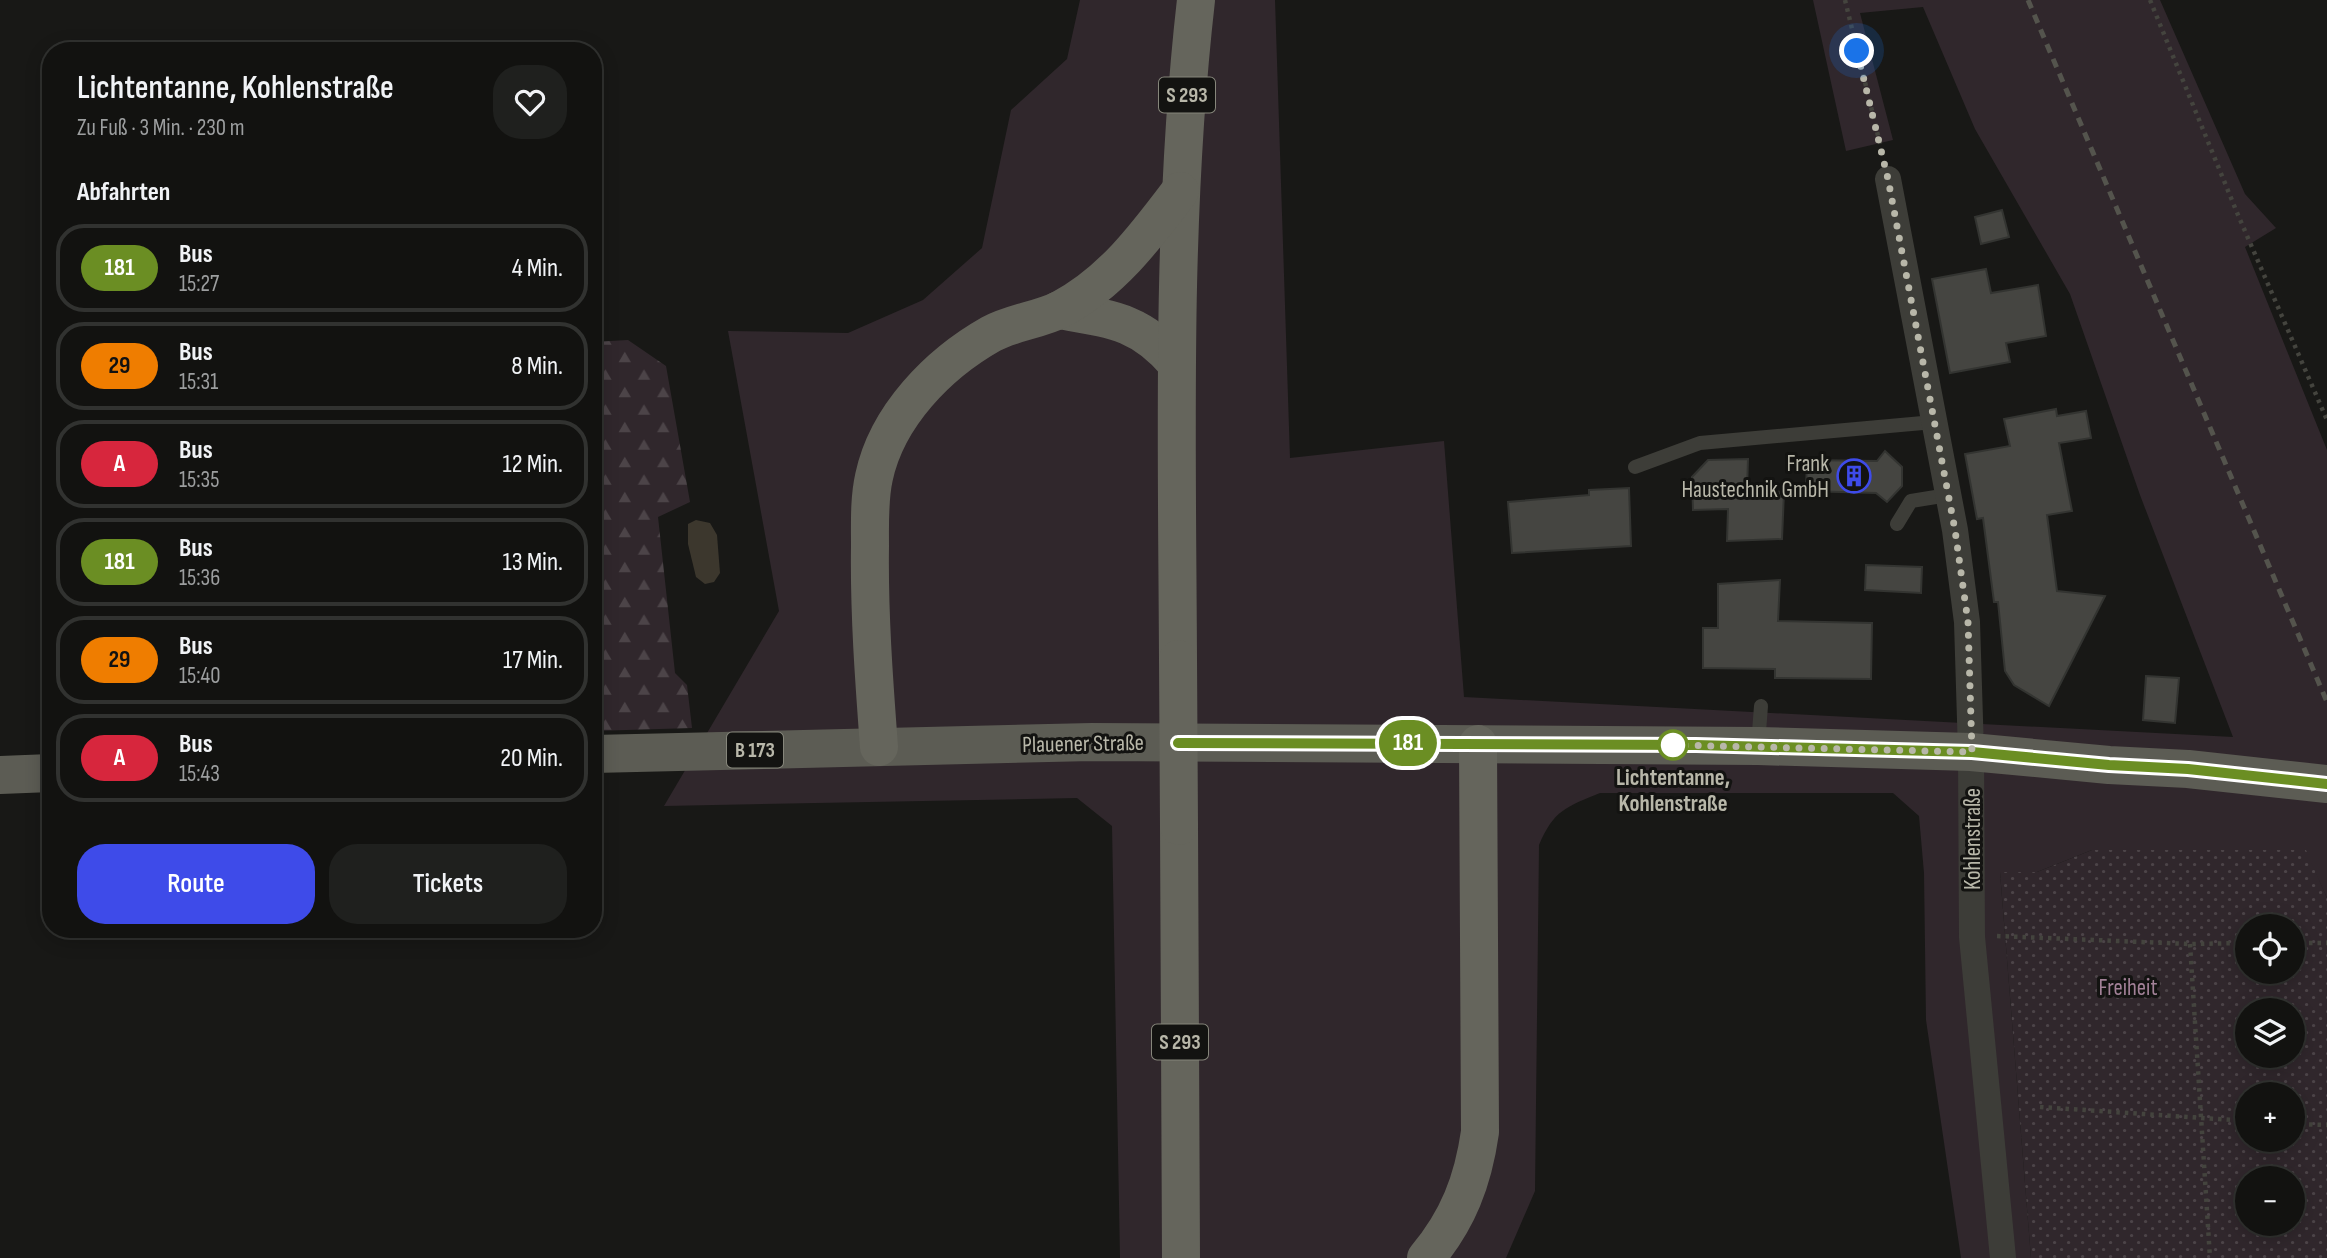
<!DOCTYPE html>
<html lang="de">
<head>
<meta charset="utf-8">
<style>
	:root { --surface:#121210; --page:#1f201e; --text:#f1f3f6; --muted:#9c9e9f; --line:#313230; --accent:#3e4be9 }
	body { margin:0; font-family:"Sofia Sans Condensed",sans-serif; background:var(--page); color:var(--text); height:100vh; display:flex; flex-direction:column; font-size:26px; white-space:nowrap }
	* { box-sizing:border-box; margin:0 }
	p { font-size:23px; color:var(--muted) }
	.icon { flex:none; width:38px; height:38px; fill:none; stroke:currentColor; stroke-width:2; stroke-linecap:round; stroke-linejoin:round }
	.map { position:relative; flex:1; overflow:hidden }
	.side { position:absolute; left:42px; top:42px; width:560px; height:896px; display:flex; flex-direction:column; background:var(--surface); border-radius:28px; box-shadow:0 4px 18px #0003,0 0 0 2px var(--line) }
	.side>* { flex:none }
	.badge { padding:0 14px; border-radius:23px; font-size:24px; line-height:46px }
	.fabs { position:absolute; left:2235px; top:914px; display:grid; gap:14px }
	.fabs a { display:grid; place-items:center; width:70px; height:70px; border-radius:50%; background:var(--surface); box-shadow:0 4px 18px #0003,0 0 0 2px var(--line); font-size:35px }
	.you { position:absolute; width:35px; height:35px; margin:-18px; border:5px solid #fff; border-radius:50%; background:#1a73e8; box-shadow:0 0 0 10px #1a73e833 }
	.map>.badge { position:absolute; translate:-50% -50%; box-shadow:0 0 0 4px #fff }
	h2 { padding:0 35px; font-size:26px; line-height:63px }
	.round { display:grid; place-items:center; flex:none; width:74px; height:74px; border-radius:28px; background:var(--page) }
	.overview { display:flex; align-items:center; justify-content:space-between; height:119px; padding:0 35px }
	h1 { font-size:33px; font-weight:600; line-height:52px }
	.button { display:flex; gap:14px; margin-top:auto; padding:14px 35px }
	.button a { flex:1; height:80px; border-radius:28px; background:var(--accent); color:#fff; font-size:28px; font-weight:600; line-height:80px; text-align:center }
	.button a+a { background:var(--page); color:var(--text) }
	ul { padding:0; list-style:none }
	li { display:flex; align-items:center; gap:21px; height:88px; margin:0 14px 10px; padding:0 21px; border:4px solid var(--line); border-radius:28px }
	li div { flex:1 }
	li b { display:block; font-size:26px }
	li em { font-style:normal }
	li .badge { min-width:77px; font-weight:700; text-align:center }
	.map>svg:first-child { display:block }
</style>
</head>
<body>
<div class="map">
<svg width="2327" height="1258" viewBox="0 0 2327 1258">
	<defs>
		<pattern id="forest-firs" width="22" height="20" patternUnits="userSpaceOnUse" patternTransform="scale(1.75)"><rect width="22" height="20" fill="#30272c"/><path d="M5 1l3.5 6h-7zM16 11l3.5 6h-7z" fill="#4c4448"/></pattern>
		<pattern id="garden-dots" width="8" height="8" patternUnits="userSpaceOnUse" patternTransform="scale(1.75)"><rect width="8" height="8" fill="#30272c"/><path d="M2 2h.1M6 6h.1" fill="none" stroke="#4c4448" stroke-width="1.8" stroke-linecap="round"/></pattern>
	</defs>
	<rect width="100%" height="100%" fill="#181816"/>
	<path fill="#30272c" d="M1080 0H1275L1290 458 1444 441 1464 697 2233 737 2140 495 2070 294 1975 129 1923 7 1860 13 1893 140 1846 151 1813 0H2160L2245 194 2276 228 2245 247 2327 450V898L2305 850H2092L2037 872H2000L2031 1258H1961L1926 1020 1924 873 1919 816 1893 793H1600C1566 807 1554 810 1539 845L1535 1191 1506 1258H1120L1112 826 1077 798 664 806 779 611 728 331 848 333 923 300 982 248 1011 110 1067 59Z"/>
	<path fill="url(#forest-firs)" d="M628 340 666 366 690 502 658 517 675 673 687 685 692 728 593 731V342Z"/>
	<path fill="url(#garden-dots)" fill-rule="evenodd" d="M2092 850H2306L2327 898V1258H2031L2000 872H2037ZM2247 926H2292V971H2247ZM2247 1010H2292V1055H2247ZM2247 1094H2292V1139H2247ZM2247 1178H2292V1223H2247Z"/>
	<path fill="#3c372d" d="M696 520 710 523 717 535 720 573 714 582 705 584 696 577 688 544V524Z"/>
	<g fill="#454541" stroke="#333431" stroke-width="2">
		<path d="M2002 210 2009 237 1981 244 1975 217Z"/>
		<path d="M1986 269 1991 293 2038 285 2046 336 2006 343 2010 362 1950 373 1932 279Z"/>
		<path d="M2056 409 2057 416 2086 411 2091 438 2059 443 2072 511 2047 515 2057 591 2105 596 2049 706 2014 685 2005 671 1998 602H1994L1983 518 1977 519 1965 454 2010 446 2004 419Z"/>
		<path d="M1885 451 1902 467V486L1887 502 1876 493 1806 491 1807 460 1877 461Z"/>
		<path d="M1748 459 1747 490 1784 492 1782 539 1727 541 1728 509 1693 510 1692 477 1708 460Z"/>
		<path d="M1629 488 1631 546 1512 553 1508 502 1589 495V490Z"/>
		<path d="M1866 565 1922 567 1921 593 1865 590Z"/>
		<path d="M1780 580 1778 621 1872 623 1871 679 1775 678V669L1703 668V628H1718V584Z"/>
		<path d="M2146 676 2179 678 2175 723 2143 720Z"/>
	</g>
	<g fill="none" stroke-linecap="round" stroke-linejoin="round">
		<g stroke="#44443e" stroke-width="4.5" stroke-dasharray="3.5 5" stroke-linecap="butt">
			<path d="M1845 0 1882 152"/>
			<path d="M2150 0 2238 215 2327 420"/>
			<path d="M1997 936 2190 944 2247 943"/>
			<path d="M2292 943H2327"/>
			<path d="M2190 944 2210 1258"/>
			<path d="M2040 1107 2247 1121"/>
			<path d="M2292 1124 2327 1125"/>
		</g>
		<g stroke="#3d3d38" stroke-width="14">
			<path d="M1635 467 1700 443 1934 422"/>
			<path d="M1897 524 1911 501 1948 495"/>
			<path d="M1758 745 1761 706"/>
		</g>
		<path stroke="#3d3d38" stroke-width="26" d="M1888 179 1955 530 1967 622 1971 752 1972 937 2003 1258"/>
		<g stroke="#5c5c54" stroke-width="38">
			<path d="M593 754 1092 742 1758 746 1971 752 2109 765 2188 769 2327 784"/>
			<path d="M0 775 51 773"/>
		</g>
		<g stroke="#65655c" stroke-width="38">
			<path d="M1059 310C1111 319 1140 321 1176 363"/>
			<path d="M1178 659C1177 439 1171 219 1196 0"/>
			<path d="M879 747C874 680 869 613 870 546 870 524 869 499 874 477 887 416 938 364 991 334 1013 322 1040 320 1061 309 1112 282 1146 236 1180 191"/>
			<path d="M1179 826 1181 1258"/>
			<path d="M1426 1258C1458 1220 1473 1181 1480 1132L1478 744"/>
		</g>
		<path stroke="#54544d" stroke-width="5" stroke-dasharray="9 7" stroke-linecap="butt" d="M2028 0 2327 702"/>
		<path stroke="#65655c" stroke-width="38" d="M1178 659 1179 826"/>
	</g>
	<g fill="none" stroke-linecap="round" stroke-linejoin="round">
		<defs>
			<path id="line" d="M1178 743 1696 745 1972 752 2109 765 2188 769 2327 784"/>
		</defs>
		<use href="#line" stroke="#fff" stroke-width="16"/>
		<use href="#line" stroke="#6b8e23" stroke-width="10"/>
		<path stroke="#b8b7a9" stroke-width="7" stroke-dasharray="0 12.6" d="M1673 745 1972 752 1968 622 1955 530 1888 179 1857 51"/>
	</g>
	<defs>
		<symbol id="building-ring" viewBox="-11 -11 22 22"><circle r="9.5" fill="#131311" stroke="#3e4be9" stroke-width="1.5"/><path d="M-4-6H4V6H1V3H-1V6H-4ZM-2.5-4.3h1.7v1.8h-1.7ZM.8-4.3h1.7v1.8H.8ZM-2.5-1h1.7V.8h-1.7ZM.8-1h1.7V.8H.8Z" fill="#3e4be9"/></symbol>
	</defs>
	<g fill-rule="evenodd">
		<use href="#building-ring" x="1835" y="457" width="38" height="38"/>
	</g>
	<circle fill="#fff" stroke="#6b8e23" stroke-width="3.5" cx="1673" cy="745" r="14"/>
	<g text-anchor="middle" stroke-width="6" stroke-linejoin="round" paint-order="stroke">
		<g fill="#131311" stroke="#86867b" stroke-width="2">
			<rect x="1159" y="77.5" width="56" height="35" rx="5"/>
			<rect x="727" y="732.5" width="56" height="35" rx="5"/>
			<rect x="1152" y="1024.5" width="56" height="35" rx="5"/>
		</g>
		<g font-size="21" font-weight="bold" fill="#b8b7a9">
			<text x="1187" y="102">S 293</text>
			<text x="755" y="757">B 173</text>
			<text x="1180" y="1049">S 293</text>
		</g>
		<g font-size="23" fill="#b8b7a9" stroke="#131311" text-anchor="end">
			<text x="1829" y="471">Frank<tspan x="1829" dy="26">Haustechnik GmbH</tspan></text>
		</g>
		<g font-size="23" fill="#b8b7a9" stroke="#131311">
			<text transform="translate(1083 743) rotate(-1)" y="8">Plauener Straße</text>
			<text transform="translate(1972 839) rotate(-90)" y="8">Kohlenstraße</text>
		</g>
		<g font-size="23" font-weight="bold" fill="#b8b7a9" stroke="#131311">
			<text x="1673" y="785">Lichtentanne,<tspan x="1673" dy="26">Kohlenstraße</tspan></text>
		</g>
		<g font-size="23" fill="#a28197" stroke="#131311">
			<text x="2128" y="995">Freiheit</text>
		</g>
	</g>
</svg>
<div class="fabs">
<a><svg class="icon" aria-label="locate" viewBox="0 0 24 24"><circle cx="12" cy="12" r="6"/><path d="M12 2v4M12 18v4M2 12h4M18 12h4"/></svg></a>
<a><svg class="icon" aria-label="layers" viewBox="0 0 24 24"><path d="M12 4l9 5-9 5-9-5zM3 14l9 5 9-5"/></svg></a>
<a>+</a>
<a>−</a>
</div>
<div class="you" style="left:1857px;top:51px"></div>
<b class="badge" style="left:1408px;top:743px;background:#6b8e23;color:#fff">181</b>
<section class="side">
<div class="overview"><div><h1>Lichtentanne, Kohlenstraße</h1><p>Zu Fuß · 3 Min. · 230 m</p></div><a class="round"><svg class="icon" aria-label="heart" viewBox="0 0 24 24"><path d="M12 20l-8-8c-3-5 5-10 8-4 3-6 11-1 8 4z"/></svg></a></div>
<h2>Abfahrten</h2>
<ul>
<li><span class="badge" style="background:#6b8e23;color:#fff">181</span><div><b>Bus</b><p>15:27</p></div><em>4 Min.</em></li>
<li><span class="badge" style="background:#ef7d00;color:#111">29</span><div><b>Bus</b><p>15:31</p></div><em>8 Min.</em></li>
<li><span class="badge" style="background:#d7263d;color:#fff">A</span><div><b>Bus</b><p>15:35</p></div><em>12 Min.</em></li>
<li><span class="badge" style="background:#6b8e23;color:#fff">181</span><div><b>Bus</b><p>15:36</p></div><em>13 Min.</em></li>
<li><span class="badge" style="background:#ef7d00;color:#111">29</span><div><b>Bus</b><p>15:40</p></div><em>17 Min.</em></li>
<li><span class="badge" style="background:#d7263d;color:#fff">A</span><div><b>Bus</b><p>15:43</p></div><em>20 Min.</em></li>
</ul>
<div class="button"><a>Route</a><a>Tickets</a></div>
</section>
</div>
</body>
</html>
